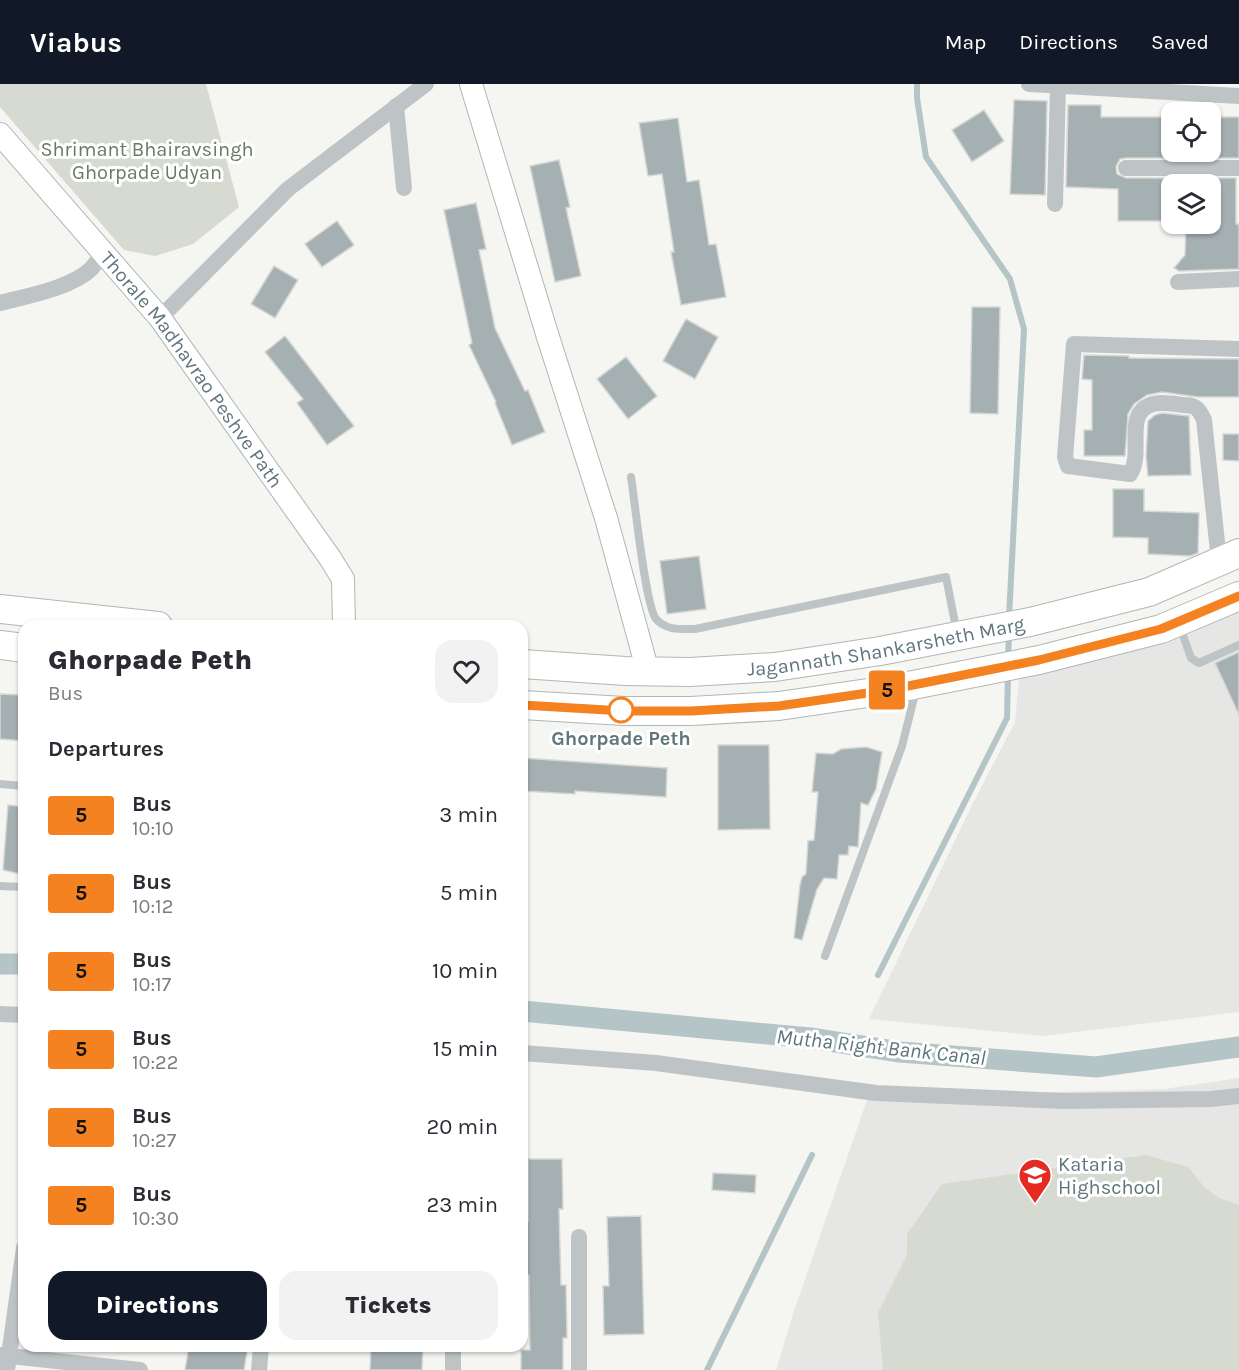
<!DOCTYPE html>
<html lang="en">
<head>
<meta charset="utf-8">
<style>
	:root { --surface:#fff; --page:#f2f2f3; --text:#2b2b33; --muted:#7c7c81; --accent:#111827 }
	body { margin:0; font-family:Karla,sans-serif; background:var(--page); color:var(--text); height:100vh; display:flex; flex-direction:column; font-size:22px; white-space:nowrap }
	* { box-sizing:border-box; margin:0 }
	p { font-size:20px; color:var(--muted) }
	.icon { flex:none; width:33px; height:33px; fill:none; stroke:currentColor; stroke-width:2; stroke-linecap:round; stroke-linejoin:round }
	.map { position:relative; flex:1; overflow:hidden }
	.sheet { position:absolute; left:18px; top:536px; width:510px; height:732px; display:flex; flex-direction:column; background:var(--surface); border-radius:18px; box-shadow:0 2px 4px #0004 }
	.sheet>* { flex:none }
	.badge { padding:0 12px; border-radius:4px; font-size:21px; line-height:39px }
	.tools { position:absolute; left:1161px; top:18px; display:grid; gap:12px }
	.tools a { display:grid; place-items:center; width:60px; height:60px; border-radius:12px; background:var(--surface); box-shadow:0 2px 4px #0004; font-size:30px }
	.map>.badge { position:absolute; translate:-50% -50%; box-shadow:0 0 0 3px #fff }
	h2 { padding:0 30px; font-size:22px; line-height:54px }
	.round { display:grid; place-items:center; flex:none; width:63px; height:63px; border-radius:18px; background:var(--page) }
	.overview { display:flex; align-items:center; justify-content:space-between; height:102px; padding:0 30px }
	h1 { font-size:28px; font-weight:800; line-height:45px }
	.cta { display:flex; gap:12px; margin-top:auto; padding:12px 30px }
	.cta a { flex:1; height:69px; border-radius:18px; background:var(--accent); color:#fff; font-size:24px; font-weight:800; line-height:69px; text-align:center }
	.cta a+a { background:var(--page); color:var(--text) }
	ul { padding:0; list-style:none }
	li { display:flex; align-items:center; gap:18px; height:78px; padding:0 30px }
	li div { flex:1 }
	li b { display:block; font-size:22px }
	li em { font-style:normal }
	li .badge { min-width:66px; font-weight:700; text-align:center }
	header { display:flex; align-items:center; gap:36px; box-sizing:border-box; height:84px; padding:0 30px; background:var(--accent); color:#fff }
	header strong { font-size:28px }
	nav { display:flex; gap:33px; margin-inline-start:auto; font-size:21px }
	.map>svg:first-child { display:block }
</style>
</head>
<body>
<header>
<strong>Viabus</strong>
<nav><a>Map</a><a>Directions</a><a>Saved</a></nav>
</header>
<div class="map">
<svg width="1239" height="1286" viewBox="0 0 1239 1286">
	<rect width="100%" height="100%" fill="#f5f5f1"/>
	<g fill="#e6e6e5">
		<path d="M1239 526V928L1044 952 869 935 972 721 1015 638 1019 594 1178 554Z"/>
		<path d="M1239 994V1286H776L794 1227 868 1013 1164 1005Z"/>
	</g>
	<g fill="#d6dad0">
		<path d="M0 0H206L239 123 193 160 155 172 124 166 0 23Z"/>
		<path d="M1146 1071 1188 1083 1205 1104 1219 1114 1239 1121V1286H883L878 1229 907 1171V1150L942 1100Z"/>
	</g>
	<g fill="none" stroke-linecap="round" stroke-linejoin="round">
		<g stroke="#b5c4c6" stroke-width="6">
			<path d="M917 0V14L926 73 1010 195 1024 245 1009 533"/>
			<path d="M1008 575 1009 550"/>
			<path d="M878 891 1007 634 1008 589"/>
			<path d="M707 1286 812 1071"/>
		</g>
		<g stroke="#b5c4c6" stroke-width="21">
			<path d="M0 880H24"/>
			<path d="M522 927 810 954 900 968 1096 983 1239 963"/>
		</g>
	</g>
	<g fill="#a5b0b3" stroke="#d6d6d4" stroke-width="1.5">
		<path d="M1014 16 1047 17 1045 111 1010 110Z"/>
		<path d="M1068 21H1101V33H1172V68H1210V33H1239V74H1126L1120 75 1116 83 1117 90 1126 94H1236V140H1239V185L1179 187 1174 184 1185 171 1186 140H1210V100H1172V137H1118V105L1066 103Z"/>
		<path d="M984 26 1004 57 972 78 952 46Z"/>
		<path d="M678 34 687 98 699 96 709 161 716 160 726 213 681 221 671 168H674L662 90 648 92 639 39Z"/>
		<path d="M559 76 570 123 566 124 581 192 555 198 530 82Z"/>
		<path d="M476 119 486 165 479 166 495 244 525 307 528 306 545 348 512 361 495 319 496 318 469 261 472 259 444 126Z"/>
		<path d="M337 137 354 161 322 183 305 160Z"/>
		<path d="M274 182 298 196 275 234 251 220Z"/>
		<path d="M972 223H1000L998 330 970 329Z"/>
		<path d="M686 235 718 253 695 295 663 277Z"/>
		<path d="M285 252 354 342 327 361 297 319 303 315 265 268Z"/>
		<path d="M1084 271 1129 272V274L1239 275V313H1198L1162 308 1147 311 1134 320 1128 330 1125 372H1084V346H1092V296L1082 295Z"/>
		<path d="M626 273 657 312 628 335 597 295Z"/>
		<path d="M1162 329 1189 332 1191 391 1148 392 1146 372 1148 337 1155 331Z"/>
		<path d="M1223 350H1239V377L1223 376Z"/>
		<path d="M1113 405H1144V427L1199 429 1198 469 1190 472 1148 470V454L1113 453Z"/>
		<path d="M699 472 706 525 667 530 660 477Z"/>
		<path d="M1239 568V631L1215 579Z"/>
		<path d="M0 610 24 611V657L0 655Z"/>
		<path d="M718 661H769L770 745 718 746Z"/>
		<path d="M866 663 882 668 876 705 868 721 861 719 858 763 849 762 848 771H839L837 795 824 794 817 805 802 856 794 854 800 801 802 793 806 790 808 757 814 756 818 708H812L816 669 833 670 841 665Z"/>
		<path d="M522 674 667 684 666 713 575 707V710L522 707Z"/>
		<path d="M8 721 24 723V791L3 786Z"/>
		<path d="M528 1075H562L563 1125H559L561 1201H566L567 1254H563V1286H521V1266H530L529 1191H526L524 1137H528Z"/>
		<path d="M713 1089 756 1091 755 1109 712 1106Z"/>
		<path d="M641 1132 644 1250 604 1251 603 1202H609L607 1133Z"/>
		<path d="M189 1262H248L244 1286H185Z"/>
		<path d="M371 1262H423L422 1286H370Z"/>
	</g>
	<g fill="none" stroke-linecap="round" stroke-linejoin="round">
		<defs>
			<g id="secondary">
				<path d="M471 0 548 253 606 434 648 588"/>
				<path id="s1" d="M0 50 160 234 330 474 343 495 344 542"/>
			</g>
			<g id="highway">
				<path d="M0 525 158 542"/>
				<path d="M0 561 24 564"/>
				<path id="s2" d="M522 580 625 587 690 588 775 583 880 567 1030 538 1149 508 1239 469"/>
				<path d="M522 621 624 627H691L779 622 888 606 1039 576 1161 545 1239 512"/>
			</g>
		</defs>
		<use href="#secondary" stroke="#aeb6b9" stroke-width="24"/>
		<use href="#highway" stroke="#b1b6b8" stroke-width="30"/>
		<g stroke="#bec4c6" stroke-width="8">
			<path d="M631 393C635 417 645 521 656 535 667 547 681 545 695 545L946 493 957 549"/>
			<path d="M1180 543 1191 574 1199 579 1239 561"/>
			<path d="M0 700 24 702"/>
			<path d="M0 802 24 803"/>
			<path d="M825 872 902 662 916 606"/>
		</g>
		<g stroke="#bec4c6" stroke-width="16">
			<path d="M1029 0 1239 12"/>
			<path d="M396 22 404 104"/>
			<path d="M1126 84H1239"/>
			<path d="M1055 120 1058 2"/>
			<path d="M1178 198 1239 195"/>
			<path d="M0 219C27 212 72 204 92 184 96 179 100 173 103 168"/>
			<path d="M160 234 288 105 426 0"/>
			<path d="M1219 477 1204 336C1199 325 1196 321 1184 321 1174 320 1159 317 1150 321 1124 331 1144 369 1130 390L1068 382 1065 373 1074 260 1239 265"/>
			<path d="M0 930 24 931"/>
			<path d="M522 969 656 979 876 1009 1064 1017 1211 1015 1239 1012"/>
			<path d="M579 1153V1286"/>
			<path d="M453 1262V1286"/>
			<path d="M0 1271 140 1286"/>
			<path d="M7 1286 24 1164"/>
			<path d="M259 1286 261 1262"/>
		</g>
		<use href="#secondary" stroke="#fff" stroke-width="22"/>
		<use href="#highway" stroke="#fff" stroke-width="28"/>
	</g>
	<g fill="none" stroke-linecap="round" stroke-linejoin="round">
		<defs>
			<path id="line" d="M522 621 624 627H691L779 622 888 606 1039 576 1161 545 1239 512"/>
		</defs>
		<use href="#line" stroke="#fff" stroke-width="14"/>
		<use href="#line" stroke="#f58220" stroke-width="9"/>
	</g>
	<defs>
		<symbol id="school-pin" viewBox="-11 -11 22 30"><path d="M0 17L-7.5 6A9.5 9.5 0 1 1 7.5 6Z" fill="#e52a22" stroke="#fff"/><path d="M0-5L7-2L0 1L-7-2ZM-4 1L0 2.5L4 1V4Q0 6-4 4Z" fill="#fff"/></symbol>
	</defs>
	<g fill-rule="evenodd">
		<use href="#school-pin" x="1016" y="1072" width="38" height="52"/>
	</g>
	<circle fill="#fff" stroke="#f58220" stroke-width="3" cx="621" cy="626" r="12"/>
	<g text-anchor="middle" stroke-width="6" stroke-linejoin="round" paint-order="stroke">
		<g font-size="20" fill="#6c7a63" stroke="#fff">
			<text x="147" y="72">Shrimant Bhairavsingh<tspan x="147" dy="23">Ghorpade Udyan</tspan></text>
		</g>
		<g font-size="20" fill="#60767d" stroke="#fff">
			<text dy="7" stroke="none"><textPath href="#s1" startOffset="304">Thorale Madhavrao Peshve Path</textPath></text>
			<text dy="7" stroke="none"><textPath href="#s2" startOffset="366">Jagannath Shankarsheth Marg</textPath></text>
		</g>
		<g font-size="20" font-weight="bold" fill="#60767d" stroke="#fff">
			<text x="621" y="661">Ghorpade Peth</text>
		</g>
		<g font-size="20" fill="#60767d" stroke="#fff" text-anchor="start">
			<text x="1058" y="1087">Kataria<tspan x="1058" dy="23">Highschool</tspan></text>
		</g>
		<g font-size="21" font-style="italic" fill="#5a7679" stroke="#fff">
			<text transform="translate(881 963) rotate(6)" y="7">Mutha Right Bank Canal</text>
		</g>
	</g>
</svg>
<div class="tools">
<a><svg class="icon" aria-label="locate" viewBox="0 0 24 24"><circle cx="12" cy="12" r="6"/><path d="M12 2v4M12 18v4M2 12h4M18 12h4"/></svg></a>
<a><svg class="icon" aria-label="layers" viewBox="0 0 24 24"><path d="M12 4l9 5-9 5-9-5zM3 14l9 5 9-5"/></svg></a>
</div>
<b class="badge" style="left:887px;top:606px;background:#f58220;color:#111">5</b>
<section class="sheet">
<div class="overview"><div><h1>Ghorpade Peth</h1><p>Bus</p></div><a class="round"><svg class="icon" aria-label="heart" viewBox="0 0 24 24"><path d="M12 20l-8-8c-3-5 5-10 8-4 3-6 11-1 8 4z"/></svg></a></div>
<h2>Departures</h2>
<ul>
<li><span class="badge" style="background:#f58220;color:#111">5</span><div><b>Bus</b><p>10:10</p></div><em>3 min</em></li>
<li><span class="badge" style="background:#f58220;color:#111">5</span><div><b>Bus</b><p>10:12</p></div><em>5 min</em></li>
<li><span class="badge" style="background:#f58220;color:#111">5</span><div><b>Bus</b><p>10:17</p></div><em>10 min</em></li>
<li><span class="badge" style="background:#f58220;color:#111">5</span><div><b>Bus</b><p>10:22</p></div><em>15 min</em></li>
<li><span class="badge" style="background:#f58220;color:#111">5</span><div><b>Bus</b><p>10:27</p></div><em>20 min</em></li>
<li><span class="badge" style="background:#f58220;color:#111">5</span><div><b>Bus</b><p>10:30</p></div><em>23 min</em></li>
</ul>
<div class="cta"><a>Directions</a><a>Tickets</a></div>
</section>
</div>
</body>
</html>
